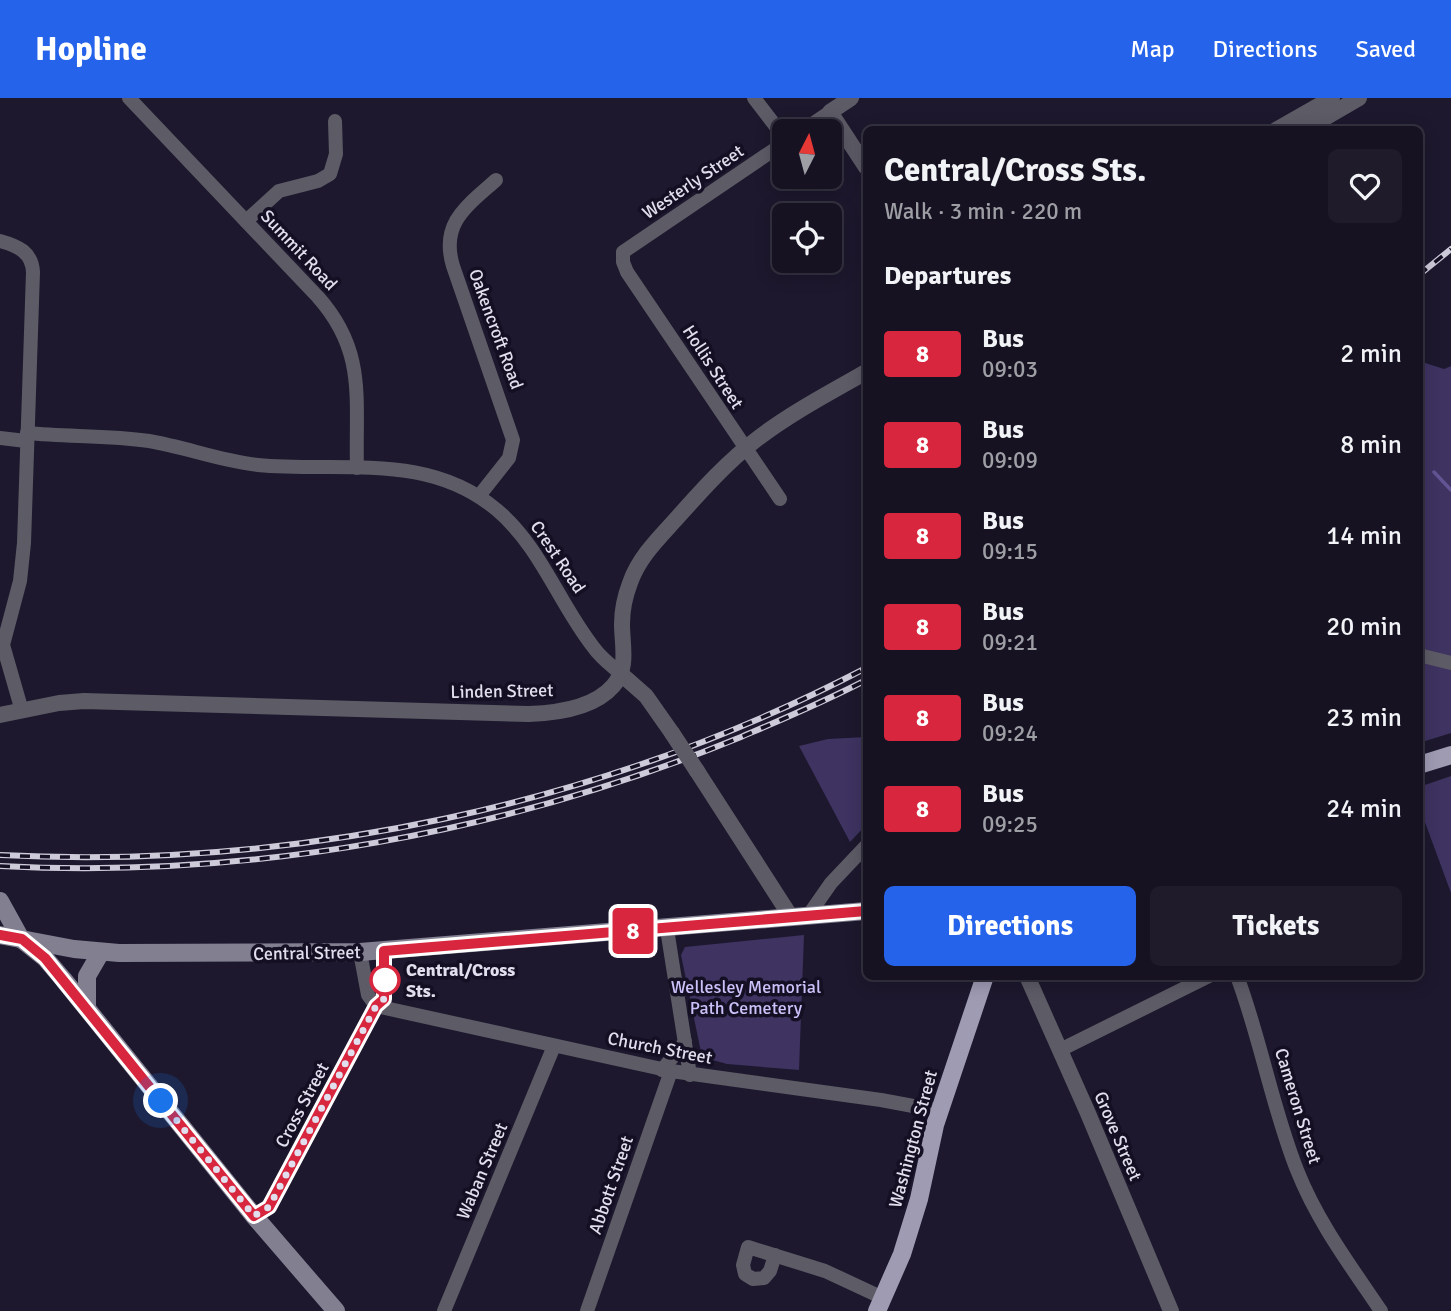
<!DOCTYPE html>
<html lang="en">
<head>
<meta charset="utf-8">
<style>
	:root { --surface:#161222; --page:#1f1b2a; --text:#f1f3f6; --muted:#9e9ea5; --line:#353240; --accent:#2563eb }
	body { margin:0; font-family:Signika,sans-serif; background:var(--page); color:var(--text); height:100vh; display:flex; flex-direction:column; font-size:26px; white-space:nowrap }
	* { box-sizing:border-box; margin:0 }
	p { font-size:23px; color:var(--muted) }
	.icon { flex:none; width:38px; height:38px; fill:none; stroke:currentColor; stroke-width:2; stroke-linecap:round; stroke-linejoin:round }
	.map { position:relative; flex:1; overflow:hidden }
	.panel { position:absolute; left:863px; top:28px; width:560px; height:854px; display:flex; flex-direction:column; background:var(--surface); border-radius:10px; box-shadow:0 4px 18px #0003,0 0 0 2px var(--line) }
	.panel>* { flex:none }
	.badge { padding:0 14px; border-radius:5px; font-size:24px; line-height:46px }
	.needle { width:46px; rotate:6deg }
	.fabs { position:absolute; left:772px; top:21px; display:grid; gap:14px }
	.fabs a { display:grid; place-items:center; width:70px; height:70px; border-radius:10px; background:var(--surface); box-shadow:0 4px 18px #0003,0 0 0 2px var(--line); font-size:35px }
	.you { position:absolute; width:35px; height:35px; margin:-18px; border:5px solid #fff; border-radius:50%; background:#1a73e8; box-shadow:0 0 0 10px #1a73e833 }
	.map>.badge { position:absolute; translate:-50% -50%; box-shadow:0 0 0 4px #fff }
	h2 { padding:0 21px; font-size:26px; line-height:63px }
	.round { display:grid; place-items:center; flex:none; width:74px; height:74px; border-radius:10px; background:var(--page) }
	.head { display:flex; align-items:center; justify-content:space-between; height:119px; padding:0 21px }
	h1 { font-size:33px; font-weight:700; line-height:52px }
	.cta { display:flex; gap:14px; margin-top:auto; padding:14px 21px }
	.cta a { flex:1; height:80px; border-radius:10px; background:var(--accent); color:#fff; font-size:28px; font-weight:700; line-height:80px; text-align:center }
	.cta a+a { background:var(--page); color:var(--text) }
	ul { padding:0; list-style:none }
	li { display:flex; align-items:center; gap:21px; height:91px; padding:0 21px }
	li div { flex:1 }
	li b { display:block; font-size:26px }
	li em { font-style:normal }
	li .badge { min-width:77px; font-weight:700; text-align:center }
	header { display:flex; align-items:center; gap:42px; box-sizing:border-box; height:98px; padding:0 35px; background:var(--accent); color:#fff }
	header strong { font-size:33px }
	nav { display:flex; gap:38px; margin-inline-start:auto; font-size:24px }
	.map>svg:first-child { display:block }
</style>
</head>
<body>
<header>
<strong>Hopline</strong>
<nav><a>Map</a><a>Directions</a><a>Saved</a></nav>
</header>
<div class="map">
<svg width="1451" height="1213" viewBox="0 0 1451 1213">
	<rect width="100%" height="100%" fill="#1d182d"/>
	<g fill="#3e3361">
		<path d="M1419 263 1444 271 1451 268V635L1419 645Z"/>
		<path d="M866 639V727L850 744 799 648 828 641Z"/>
		<path d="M1451 678V795L1419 708V689Z"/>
		<path d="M804 837 799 972 727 966 702 959 681 857 685 849Z"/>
	</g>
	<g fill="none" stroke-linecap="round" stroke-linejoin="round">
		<path stroke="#635494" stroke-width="3.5" d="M1434 374 1451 392"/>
		<g stroke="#5d5b66" stroke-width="14">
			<path d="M129 0 318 199C367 254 355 302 357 370"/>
			<path d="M754 0 784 39"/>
			<path d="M802 33 830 14"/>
			<path d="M246 123 279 93 318 83 330 76 336 56 335 23"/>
			<path d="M0 143C18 148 32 154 33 174L24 445 20 483 3 547 22 613"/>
			<path d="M27 335C68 339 108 337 149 343 185 349 221 363 258 367 341 375 427 353 497 412 541 449 559 506 594 550 601 560 612 568 621 576"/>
			<path d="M0 340 26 343"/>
			<path d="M479 398 509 360 513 342 453 168C440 125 467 108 496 82"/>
			<path d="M780 401 627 174 623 164V154L784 45"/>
			<path d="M1419 557 1451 565"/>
			<path d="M808 818 831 785 866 748"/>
			<path d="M667 831 690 977"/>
			<path d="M360 854 368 897 376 908"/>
			<path d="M1237 878C1261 942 1272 1009 1297 1072 1317 1123 1350 1167 1381 1213"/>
			<path d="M376 908 671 973 881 1002 940 1013"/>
			<path d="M1060 952 1209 878"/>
			<path d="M662 972 685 944"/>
			<path d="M254 1118 269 1109 376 908 384 901V853"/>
			<path d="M775 1157 770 1173 764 1180 753 1181 745 1176 743 1167 748 1149 825 1173 883 1200"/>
			<path d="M444 1213 554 948"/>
			<path d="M587 1213 671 973"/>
		</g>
		<g stroke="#5d5b66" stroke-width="16">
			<path d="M851 0 830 14 866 69"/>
			<path d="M1276 32 1332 0"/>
			<path d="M1304 32 1359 0"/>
			<path d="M621 576 646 598 672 635"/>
			<path d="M0 617 59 605 84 603 529 616C557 615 594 610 613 588 629 570 622 548 622 526 622 512 625 498 630 485 639 459 659 440 677 420 702 392 727 364 757 341 791 315 829 295 866 274"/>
			<path d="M697 673 791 819"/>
			<path d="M1027 878 1087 1013 1171 1213"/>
		</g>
		<g stroke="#827f91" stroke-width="18">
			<path d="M0 803 21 841 45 860 63 881 254 1118 336 1213"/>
			<path d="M0 837 74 851 119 855 360 854 866 813"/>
			<path d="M87 910V878L101 854"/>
		</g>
		<g stroke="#9f9bb3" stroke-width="18">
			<path d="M1419 667 1451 657"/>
			<path d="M877 1213 902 1156 919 1101 935 1027 985 878"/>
		</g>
		<defs>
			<g id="rail">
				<path d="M1419 177 1451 151"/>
				<path d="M0 757C296 772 603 707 866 570"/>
				<path d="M0 768C253 781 506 735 741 639 783 621 826 603 866 582"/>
			</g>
		</defs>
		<use href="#rail" stroke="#cdcad9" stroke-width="6"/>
		<use href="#rail" stroke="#140f23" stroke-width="3.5" stroke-dasharray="10" stroke-linecap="butt"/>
		<path stroke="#5d5b66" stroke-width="16" d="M672 635 697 673"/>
	</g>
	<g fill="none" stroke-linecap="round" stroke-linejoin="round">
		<defs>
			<path id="line" d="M0 837 22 841 45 860 254 1118 269 1109 376 908 384 901V853L866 813"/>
		</defs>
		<use href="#line" stroke="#fff" stroke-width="16"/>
		<use href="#line" stroke="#d7263d" stroke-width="10"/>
		<path stroke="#e1deed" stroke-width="7" stroke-dasharray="0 12.6" d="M161 1003 254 1118 269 1109 376 908 384 901 385 875V882"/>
	</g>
	<circle fill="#fff" stroke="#d7263d" stroke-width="3.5" cx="385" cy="882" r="14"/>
	<g text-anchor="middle" stroke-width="7" stroke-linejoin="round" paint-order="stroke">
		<g font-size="18" fill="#e1deed" stroke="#140f23">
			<text transform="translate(693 84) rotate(-34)" y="6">Westerly Street</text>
			<text transform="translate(299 152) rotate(47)" y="6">Summit Road</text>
			<text transform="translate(496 231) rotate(70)" y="6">Oakencroft Road</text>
			<text transform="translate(713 269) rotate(57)" y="6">Hollis Street</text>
			<text transform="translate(558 459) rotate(56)" y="6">Crest Road</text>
			<text transform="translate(502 593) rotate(-1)" y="6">Linden Street</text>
			<text transform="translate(307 855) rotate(-1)" y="6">Central Street</text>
			<text transform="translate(660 950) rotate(11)" y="6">Church Street</text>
			<text transform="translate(302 1007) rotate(-62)" y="6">Cross Street</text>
			<text transform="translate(1298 1008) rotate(73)" y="6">Cameron Street</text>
			<text transform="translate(1118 1038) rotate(67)" y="6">Grove Street</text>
			<text transform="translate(913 1041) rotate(-75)" y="6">Washington Street</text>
			<text transform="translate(482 1073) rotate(-67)" y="6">Waban Street</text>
			<text transform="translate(611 1087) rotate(-71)" y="6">Abbott Street</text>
		</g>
		<g font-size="18" font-weight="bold" fill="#e1deed" stroke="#140f23" text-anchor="start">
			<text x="406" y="878">Central/Cross<tspan x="406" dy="21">Sts.</tspan></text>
		</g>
		<g font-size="18" fill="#ccc2fa" stroke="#140f23">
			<text x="746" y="895">Wellesley Memorial<tspan x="746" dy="21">Path Cemetery</tspan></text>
		</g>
	</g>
</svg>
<div class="fabs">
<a><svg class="needle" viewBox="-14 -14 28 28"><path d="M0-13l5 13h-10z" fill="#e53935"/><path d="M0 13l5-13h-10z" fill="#9e9ea5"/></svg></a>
<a><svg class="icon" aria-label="locate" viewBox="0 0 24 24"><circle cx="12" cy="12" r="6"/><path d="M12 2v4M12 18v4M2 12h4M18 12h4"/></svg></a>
</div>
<div class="you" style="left:161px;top:1003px"></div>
<b class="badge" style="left:633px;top:833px;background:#d7263d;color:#fff">8</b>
<section class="panel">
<div class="head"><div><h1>Central/Cross Sts.</h1><p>Walk · 3 min · 220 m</p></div><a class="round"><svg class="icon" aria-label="heart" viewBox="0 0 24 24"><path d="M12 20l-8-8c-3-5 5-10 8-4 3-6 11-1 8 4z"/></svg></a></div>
<h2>Departures</h2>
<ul>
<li><span class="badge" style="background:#d7263d;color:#fff">8</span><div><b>Bus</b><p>09:03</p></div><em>2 min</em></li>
<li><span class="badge" style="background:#d7263d;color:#fff">8</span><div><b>Bus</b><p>09:09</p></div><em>8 min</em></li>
<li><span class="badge" style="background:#d7263d;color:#fff">8</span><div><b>Bus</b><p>09:15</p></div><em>14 min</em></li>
<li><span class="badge" style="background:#d7263d;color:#fff">8</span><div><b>Bus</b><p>09:21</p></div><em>20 min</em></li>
<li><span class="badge" style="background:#d7263d;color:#fff">8</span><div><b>Bus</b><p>09:24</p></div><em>23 min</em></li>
<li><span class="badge" style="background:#d7263d;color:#fff">8</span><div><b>Bus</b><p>09:25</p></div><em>24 min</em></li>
</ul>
<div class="cta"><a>Directions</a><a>Tickets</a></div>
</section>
</div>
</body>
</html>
